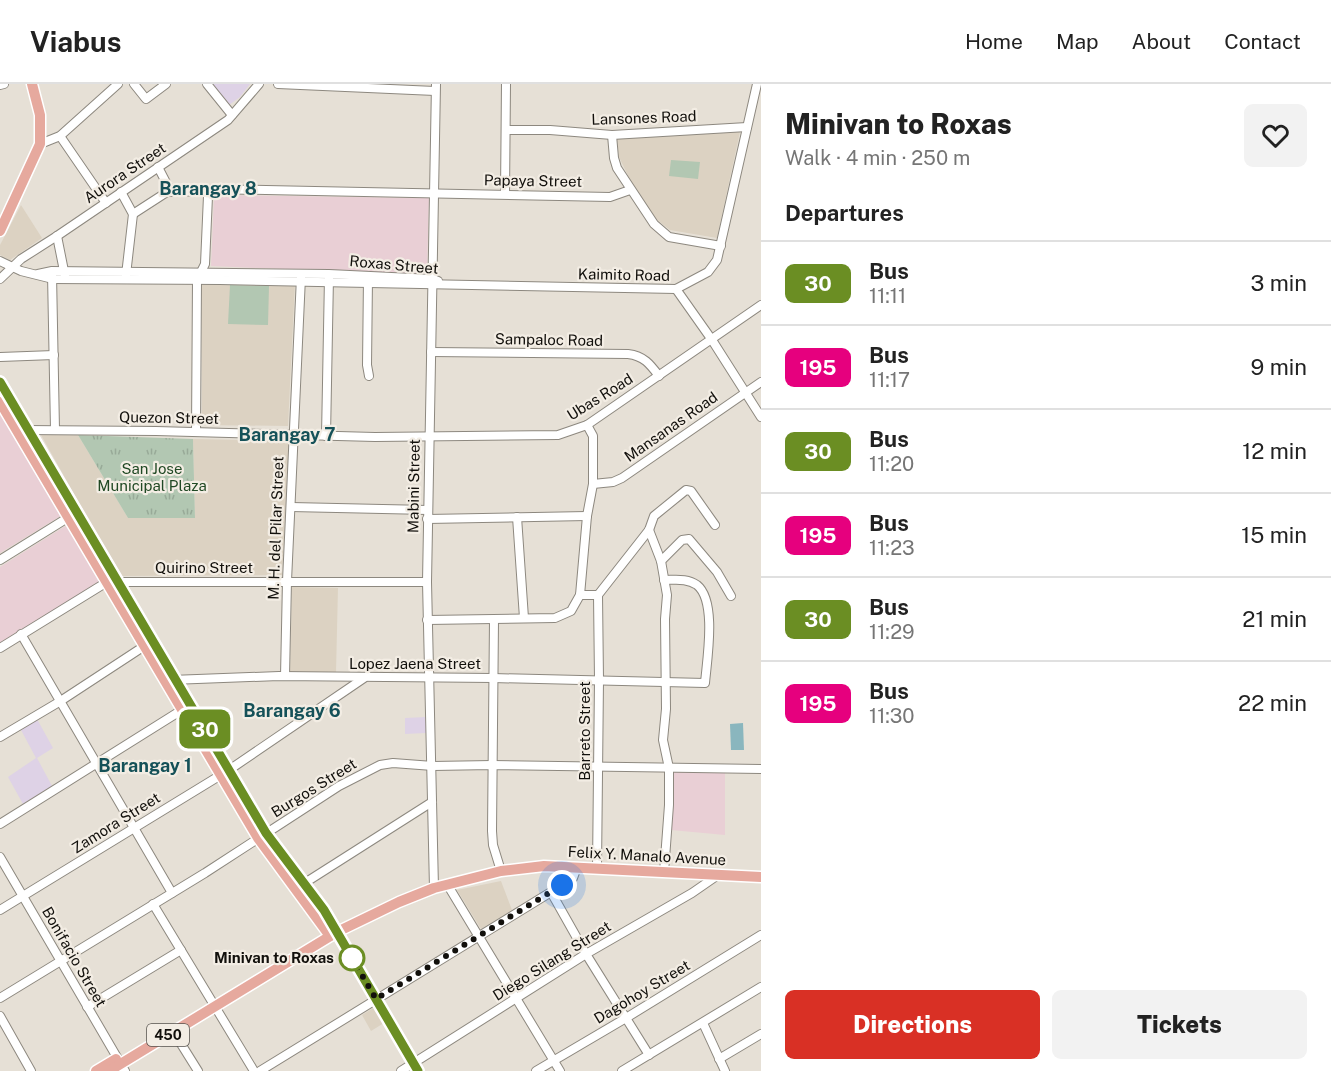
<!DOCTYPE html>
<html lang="en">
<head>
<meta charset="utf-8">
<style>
	:root { --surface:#fff; --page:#f2f2f2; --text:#222; --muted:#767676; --line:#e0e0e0; --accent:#d93025 }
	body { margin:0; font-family:"Public Sans",sans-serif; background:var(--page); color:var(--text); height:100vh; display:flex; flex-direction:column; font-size:22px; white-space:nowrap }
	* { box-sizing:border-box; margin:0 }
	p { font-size:20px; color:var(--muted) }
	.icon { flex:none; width:33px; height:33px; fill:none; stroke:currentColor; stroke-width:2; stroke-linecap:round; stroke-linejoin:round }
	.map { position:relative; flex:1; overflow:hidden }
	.details { display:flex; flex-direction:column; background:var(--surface); width:570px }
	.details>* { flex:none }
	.badge { padding:0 12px; border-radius:9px; font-size:21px; line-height:39px }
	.you { position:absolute; width:30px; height:30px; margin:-15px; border:4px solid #fff; border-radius:50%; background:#1a73e8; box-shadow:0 0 0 9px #1a73e833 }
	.map>.badge { position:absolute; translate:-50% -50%; box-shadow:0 0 0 3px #fff }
	h2 { padding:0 24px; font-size:22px; line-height:54px }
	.round { display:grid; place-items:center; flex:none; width:63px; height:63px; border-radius:9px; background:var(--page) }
	.summary { display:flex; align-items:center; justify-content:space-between; height:102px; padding:0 24px }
	h1 { font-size:28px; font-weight:800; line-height:45px }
	.cta { display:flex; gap:12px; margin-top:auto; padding:12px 24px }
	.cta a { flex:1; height:69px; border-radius:9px; background:var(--accent); color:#fff; font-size:24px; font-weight:800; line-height:69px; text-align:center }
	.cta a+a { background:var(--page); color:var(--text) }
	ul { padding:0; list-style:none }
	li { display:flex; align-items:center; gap:18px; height:84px; padding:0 24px; border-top:2px solid var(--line) }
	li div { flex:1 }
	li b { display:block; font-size:22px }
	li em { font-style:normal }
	li .badge { min-width:66px; font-weight:700; text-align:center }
	header { display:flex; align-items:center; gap:36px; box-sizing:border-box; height:84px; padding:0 30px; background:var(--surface); border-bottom:2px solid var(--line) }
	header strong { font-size:28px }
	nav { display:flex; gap:33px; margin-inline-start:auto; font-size:21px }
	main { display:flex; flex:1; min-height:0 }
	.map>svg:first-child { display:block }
</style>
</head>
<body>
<header>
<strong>Viabus</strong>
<nav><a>Home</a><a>Map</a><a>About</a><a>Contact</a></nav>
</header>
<main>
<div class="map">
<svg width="761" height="987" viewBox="0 0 761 987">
	<defs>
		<pattern id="grass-tufts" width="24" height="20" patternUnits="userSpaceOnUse" patternTransform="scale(1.5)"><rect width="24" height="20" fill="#b2c7b2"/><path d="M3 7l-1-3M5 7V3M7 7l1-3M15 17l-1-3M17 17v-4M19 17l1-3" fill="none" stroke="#98aa98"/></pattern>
	</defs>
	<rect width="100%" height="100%" fill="#e6e0d6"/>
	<g fill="#dcd2c2">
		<path d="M740 48 717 154 670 146 656 135 634 104 619 73 617 55Z"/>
		<path d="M21 121 42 154 10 176 0 171V161Z"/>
		<path d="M295 199 288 342 202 341V201Z"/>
		<path d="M41 351H78L128 434H195L193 355 289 357 282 491 120 492Z"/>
		<path d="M292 503 338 504 336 589 290 588Z"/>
		<path d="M501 797 512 826 481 845 457 806Z"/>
		<path d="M375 923 384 939 371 947 362 931Z"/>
	</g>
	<g fill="#ded2e6">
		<path d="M212 0H250L240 13 229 21Z"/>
		<path d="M426 633V649L405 650V634Z"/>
		<path d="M37 635 53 664 37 674 52 702 23 720 8 693 36 674 21 646Z"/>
	</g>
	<g fill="#e9cfd5">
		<path d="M214 111 429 114 427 191 211 182Z"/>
		<path d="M0 323 64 430 0 469Z"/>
		<path d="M67 441 100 497 0 559V483Z"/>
		<path d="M676 687 725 688V751L671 746 673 688Z"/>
	</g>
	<path fill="url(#grass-tufts)" d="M78 351 193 355 195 434H128Z"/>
	<g fill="#b2c7b2">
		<path d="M671 76 700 78 698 95 669 92Z"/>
		<path d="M230 201 269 202 268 241 228 240Z"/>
	</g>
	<path fill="#8ab6be" d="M743 639 744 666H731L730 640Z"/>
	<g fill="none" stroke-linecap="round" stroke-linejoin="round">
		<defs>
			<g id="minor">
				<path d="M134 0 146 15 166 0"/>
				<path d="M207 0 232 31"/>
				<path d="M278 0 435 7"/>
				<path d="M0 1 4 0"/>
				<path d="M506 46H550L612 51 747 43"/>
				<path d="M612 51 614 74 617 84 654 140 669 153 721 162"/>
				<path d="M60 52 106 119"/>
				<path d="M40 60 60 52 118 0"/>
				<path d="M158 83 171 108"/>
				<path d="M121 108 133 130 126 191"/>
				<path d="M505 110 506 0"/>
				<path d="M133 130 167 108 210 107"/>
				<path d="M57 152 65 192"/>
				<path d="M0 177 21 187 53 195 220 196 676 205 708 188 717 176 757 0"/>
				<path d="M38 190 52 187 329 190 433 195 438 197"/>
				<path d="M52 190 55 346"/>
				<path d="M368 194 367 281 369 292"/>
				<path d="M0 195 21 175 57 152 228 36 259 0"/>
				<path d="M676 205 712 256 761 333"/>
				<path d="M431 268 628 270C644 272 650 280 659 292"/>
				<path d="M0 273 54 271"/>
				<path d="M24 346 156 347 375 353 558 351 587 341 761 221"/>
				<path d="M196 348 197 196 205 180 208 112 212 105 610 113 630 106"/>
				<path d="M326 352 329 193"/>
				<path d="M593 400 613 398 622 394 761 298"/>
				<path d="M291 423 428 426"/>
				<path d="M517 433 524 534"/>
				<path d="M427 435 587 432"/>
				<path d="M649 446 661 477 667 511 665 535 666 625 663 656 669 684V721L664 788"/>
				<path d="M0 476 69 433H74"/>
				<path d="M661 477 682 456 689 455 717 488 731 512"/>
				<path d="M580 511H598"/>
				<path d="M598 511 649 446 654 432 686 406 691 407 715 441"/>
				<path d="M427 536 555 534 571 527 580 511 587 432 593 400V352L587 341"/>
				<path d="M494 536 492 747 493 761 501 787"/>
				<path d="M21 550 172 809"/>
				<path d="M0 564 107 498H427"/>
				<path d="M285 592 287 497 301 193"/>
				<path d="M171 596 279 592 493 594 705 599C707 575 717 517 697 501 687 494 676 496 664 496"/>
				<path d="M0 653 59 618 149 559"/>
				<path d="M0 740 185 624"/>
				<path d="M0 773 125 987"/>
				<path d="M597 784 599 596 598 511"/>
				<path d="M447 800 560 987"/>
				<path d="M300 802 432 718"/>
				<path d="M434 804 427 498 436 0"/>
				<path d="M551 808 586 870 649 971"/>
				<path d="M153 820 254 987"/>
				<path d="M0 826 229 686 364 594"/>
				<path d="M337 848 418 987"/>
				<path d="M0 914 205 789 339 702 380 681 393 679 433 682 492 681 761 685"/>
				<path d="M87 923 181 866"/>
				<path d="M0 932 31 987"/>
				<path d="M703 939 725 987"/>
				<path d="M173 947 198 987"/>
				<path d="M719 975 761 950"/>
				<path d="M260 987 551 808 573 794 577 783"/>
				<path d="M401 987 586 870 692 809 718 791"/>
				<path d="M536 987 626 934 761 851"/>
				<path d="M622 987 761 903"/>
			</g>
			<g id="major">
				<path d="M0 147 40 60V31L32 0"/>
				<path d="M0 298 266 749 324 826 337 848"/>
				<path d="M0 318 258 754 330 852"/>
				<path d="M96 987 116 975"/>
				<path d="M109 987 337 848 399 818 434 804 501 787 544 782 761 793"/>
			</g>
		</defs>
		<use href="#minor" stroke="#8d887f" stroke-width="10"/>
		<use href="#major" stroke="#fff" stroke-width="13"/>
		<use href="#minor" stroke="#fff" stroke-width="8"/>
		<use href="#major" stroke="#e6a99e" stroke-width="10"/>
	</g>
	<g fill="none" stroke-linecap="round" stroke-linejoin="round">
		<defs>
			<path id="line" d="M0 298 266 749 324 826 418 987"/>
		</defs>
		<use href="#line" stroke="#fff" stroke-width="14"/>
		<use href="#line" stroke="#6b8e23" stroke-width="9"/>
		<path stroke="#12100c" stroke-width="6" stroke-dasharray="0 10.8" d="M352 874 376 915 562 801"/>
	</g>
	<circle fill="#fff" stroke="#6b8e23" stroke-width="3" cx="352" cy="874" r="12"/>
	<g text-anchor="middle" stroke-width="4.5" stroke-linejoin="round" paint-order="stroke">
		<rect fill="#f3ede4" stroke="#56524d" stroke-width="1.5" x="147" y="940" width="42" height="22" rx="4.5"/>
		<g font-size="14" font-weight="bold" fill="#12100c">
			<text x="168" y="956">450</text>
		</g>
		<g font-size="15" fill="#12100c" stroke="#f3ede4">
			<text transform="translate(644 34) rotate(-2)" y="5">Lansones Road</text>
			<text transform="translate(125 89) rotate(-34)" y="5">Aurora Street</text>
			<text transform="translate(533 97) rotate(1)" y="5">Papaya Street</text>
			<text transform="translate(394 181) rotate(5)" y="5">Roxas Street</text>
			<text transform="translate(624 191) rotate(1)" y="5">Kaimito Road</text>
			<text transform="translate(549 256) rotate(1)" y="5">Sampaloc Road</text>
			<text transform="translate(600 313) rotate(-32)" y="5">Ubas Road</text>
			<text transform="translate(169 334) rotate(1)" y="5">Quezon Street</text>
			<text transform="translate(671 343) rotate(-35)" y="5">Mansanas Road</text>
			<text transform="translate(414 402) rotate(-89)" y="5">Mabini Street</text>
			<text transform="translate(276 444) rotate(-88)" y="5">M. H. del Pilar Street</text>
			<text x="204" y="489">Quirino Street</text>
			<text x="415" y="585">Lopez Jaena Street</text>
			<text transform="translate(585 647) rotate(-90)" y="5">Barreto Street</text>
			<text transform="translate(314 704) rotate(-32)" y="5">Burgos Street</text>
			<text transform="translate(116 739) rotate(-32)" y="5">Zamora Street</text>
			<text transform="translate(647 772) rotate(3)" y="5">Felix Y. Manalo Avenue</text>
			<text transform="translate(74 873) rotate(60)" y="5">Bonifacio Street</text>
			<text transform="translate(552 877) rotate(-32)" y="5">Diego Silang Street</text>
			<text transform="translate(642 908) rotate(-31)" y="5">Dagohoy Street</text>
		</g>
		<g font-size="15" fill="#204924" stroke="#f3ede4">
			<text x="152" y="390">San Jose<tspan x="152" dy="17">Municipal Plaza</tspan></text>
		</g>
		<g font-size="15" font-weight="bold" fill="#12100c" stroke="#f3ede4" text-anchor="end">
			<text x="334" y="879">Minivan to Roxas</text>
		</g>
		<g font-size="18" font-weight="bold" fill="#155158" stroke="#f3ede4">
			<text x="208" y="111">Barangay 8</text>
			<text x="287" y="357">Barangay 7</text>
			<text x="292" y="633">Barangay 6</text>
			<text x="145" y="688">Barangay 1</text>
		</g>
	</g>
</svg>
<div class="you" style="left:562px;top:801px"></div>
<b class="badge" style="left:205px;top:645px;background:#6b8e23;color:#fff">30</b>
</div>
<section class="details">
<div class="summary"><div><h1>Minivan to Roxas</h1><p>Walk · 4 min · 250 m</p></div><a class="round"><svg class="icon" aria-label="heart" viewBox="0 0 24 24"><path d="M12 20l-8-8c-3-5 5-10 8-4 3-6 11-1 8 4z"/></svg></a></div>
<h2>Departures</h2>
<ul>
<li><span class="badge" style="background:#6b8e23;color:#fff">30</span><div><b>Bus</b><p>11:11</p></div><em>3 min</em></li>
<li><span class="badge" style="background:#e6007e;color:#fff">195</span><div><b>Bus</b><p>11:17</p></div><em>9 min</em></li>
<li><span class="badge" style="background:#6b8e23;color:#fff">30</span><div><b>Bus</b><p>11:20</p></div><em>12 min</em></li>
<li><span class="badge" style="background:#e6007e;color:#fff">195</span><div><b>Bus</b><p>11:23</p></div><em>15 min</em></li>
<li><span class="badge" style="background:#6b8e23;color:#fff">30</span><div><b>Bus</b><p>11:29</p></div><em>21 min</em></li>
<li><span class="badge" style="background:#e6007e;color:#fff">195</span><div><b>Bus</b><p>11:30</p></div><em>22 min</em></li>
</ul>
<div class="cta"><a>Directions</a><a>Tickets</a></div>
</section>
</main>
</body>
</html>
